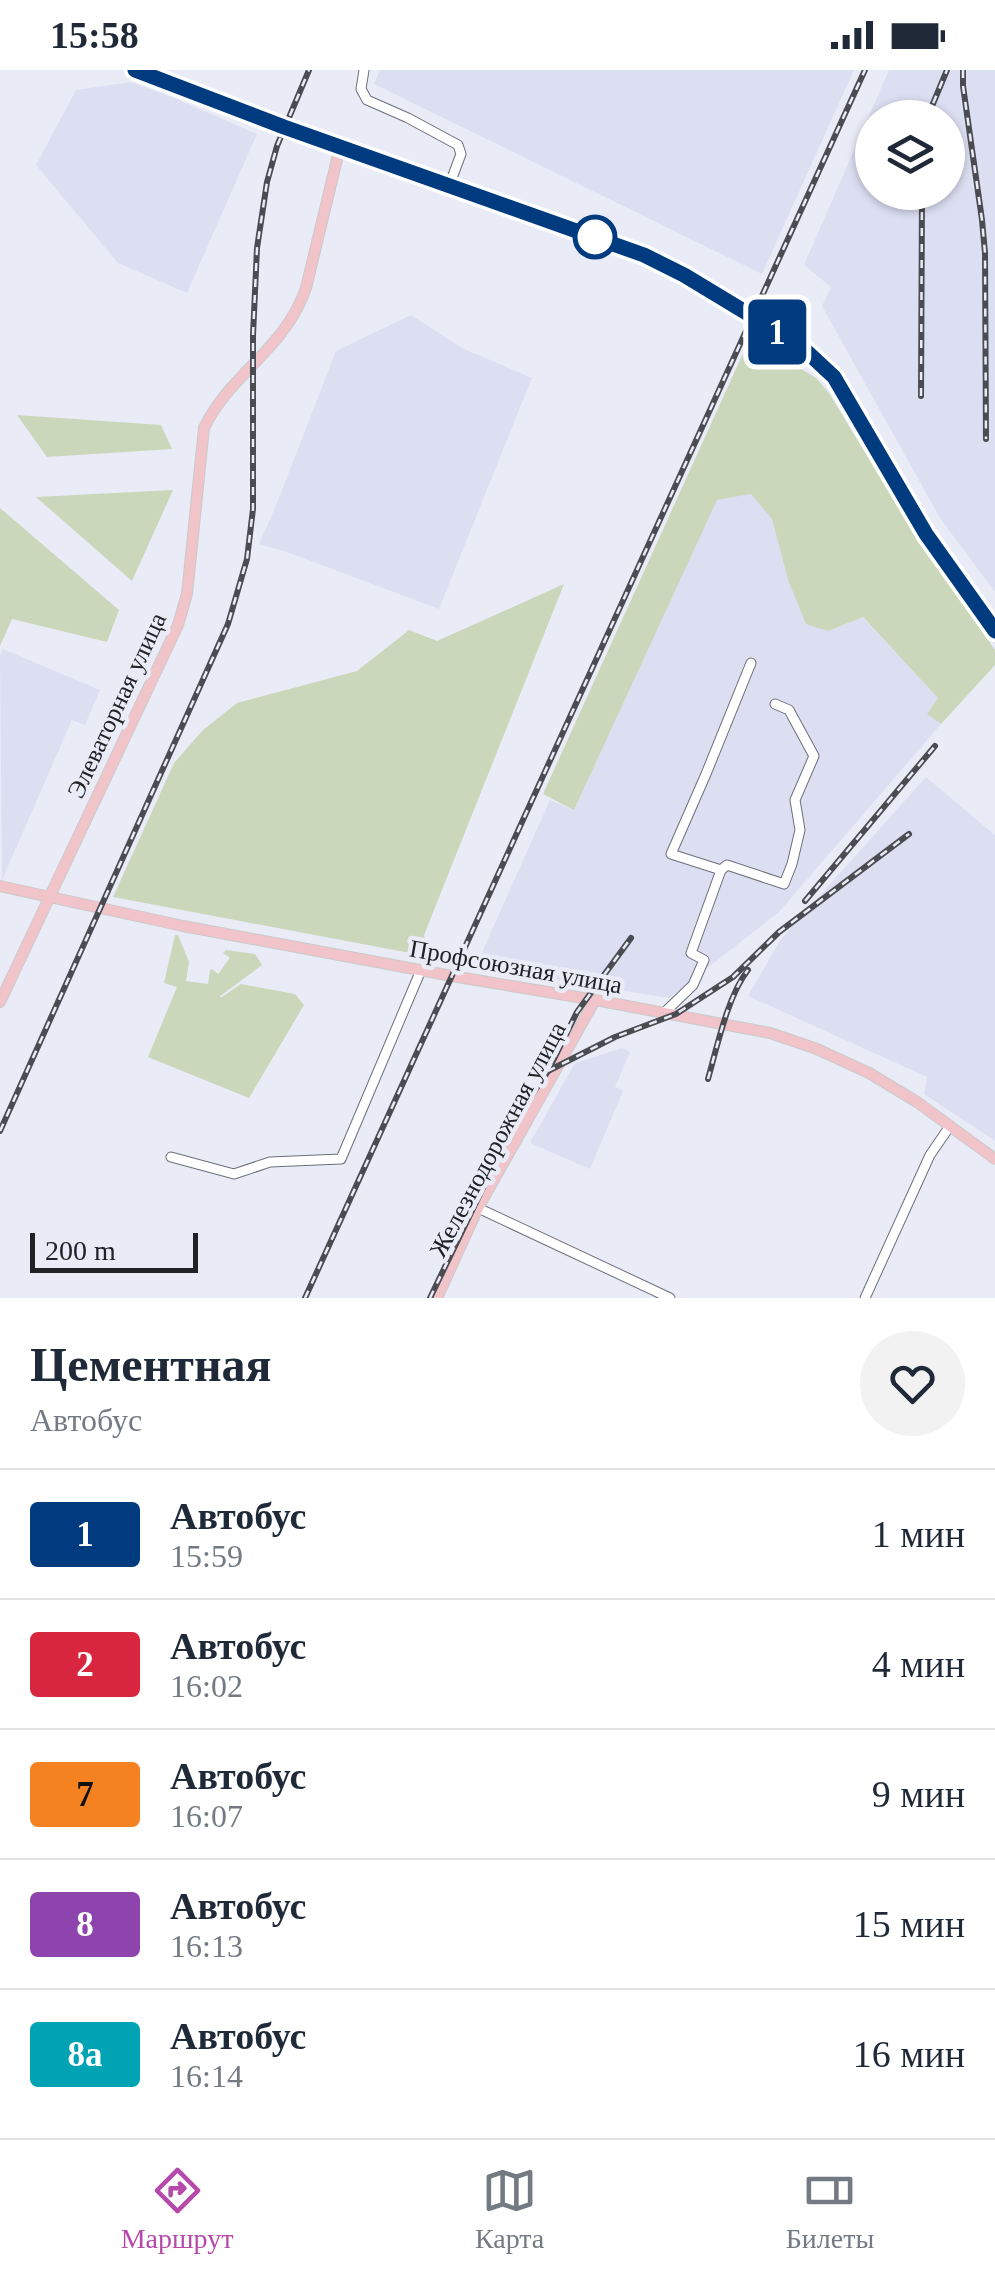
<!DOCTYPE html>
<html lang="ru">
<head>
<meta charset="utf-8">
<style>
	:root { --surface:#fff; --page:#f2f2f3; --text:#1f2937; --muted:#747a83; --line:#e0e1e3; --accent:#b64aaa }
	body { margin:0; font-family:"Times New Roman",serif; background:var(--page); color:var(--text); height:100vh; display:flex; flex-direction:column; font-size:38px; white-space:nowrap }
	* { box-sizing:border-box; margin:0 }
	p { font-size:32px; color:var(--muted) }
	.icon { flex:none; width:55px; height:55px; fill:none; stroke:currentColor; stroke-width:2; stroke-linecap:round; stroke-linejoin:round }
	.map { position:relative; height:1228px; overflow:hidden }
	.drawer { display:flex; flex-direction:column; background:var(--surface); flex:1 }
	.drawer>* { flex:none }
	.badge { padding:0 20px; border-radius:8px; font-size:35px; line-height:65px }
	.fabs { position:absolute; left:855px; top:30px; display:grid; gap:20px }
	.fabs a { display:grid; place-items:center; width:110px; height:110px; border-radius:50%; background:var(--surface); box-shadow:0 2px 8px #0004; font-size:50px }
	.scale { position:absolute; left:30px; bottom:25px; width:168px; box-sizing:border-box; padding-left:10px; border:5px solid #212226; border-top:0; font-size:28px; line-height:35px; white-space:nowrap; color:#212226; -webkit-text-stroke:8px #e9ecf7; paint-order:stroke }
	.map>.badge { position:absolute; translate:-50% -50%; box-shadow:0 0 0 5px #fff }
	.round { display:grid; place-items:center; flex:none; width:105px; height:105px; border-radius:52px; background:var(--page) }
	.overview { display:flex; align-items:center; justify-content:space-between; height:170px; padding:0 30px }
	h1 { font-size:48px; font-weight:700; line-height:75px }
	ul { padding:0; list-style:none }
	li { display:flex; align-items:center; gap:30px; height:130px; padding:0 30px; border-top:2px solid var(--line) }
	li div { flex:1 }
	li b { display:block; font-size:38px }
	li em { font-style:normal }
	li .badge { min-width:110px; font-weight:700; text-align:center }
	.status { display:flex; justify-content:space-between; align-items:center; height:70px; padding:0 50px; background:var(--surface); direction:ltr }
	.status svg { height:28px; fill:currentColor }
	.tab-bar { display:flex; justify-content:space-around; align-items:center; height:140px; border-top:2px solid var(--line); background:var(--surface); font-size:28px; color:var(--muted) }
	.tab-bar a { display:grid; justify-items:center; gap:5px }
	.tab-bar .active { color:var(--accent) }
	.map>svg:first-child { display:block }
</style>
</head>
<body>
<div class="status"><b>15:58</b><svg viewBox="0 0 49 12"><path d="M0 12V9h3v3zM5 12V6h3v6zM10 12V3h3v9zM15 12V0h3v12zM26 1h20v11H26zM47 4h2v5h-2z"/></svg></div>
<div class="map">
<svg width="995" height="1228" viewBox="0 0 995 1228">
	<rect width="100%" height="100%" fill="#e9ecf7"/>
	<g fill="#dcdff2" fill-rule="evenodd">
		<path d="M380 0H854L762 204 374 14Z"/>
		<path d="M889 0H995V522L940 448 822 236 831 217 804 195ZM872 48H948V122H872Z"/>
		<path d="M131 12 169 26 257 64 187 223 118 193 36 95 76 20Z"/>
		<path d="M411 245 462 278 532 308 439 539 287 482 259 474 275 438 336 281Z"/>
		<path d="M751 424 772 449 788 510 828 561 862 547 939 628 928 644 941 654 779 842 669 928 475 898 550 730 574 740 716 430Z"/>
		<path d="M3 579 100 620 85 655 72 650 2 810 0 586Z"/>
		<path d="M926 707 995 765V1071L924 1024 927 1007 748 926 781 869Z"/>
		<path d="M622 978 630 982 615 1017 623 1021 590 1099 530 1073 575 993Z"/>
	</g>
	<g fill="#cad7ba">
		<path d="M750 268 816 308 829 323 914 464 995 580V595L941 654 927 644 938 628 863 547 828 561 806 554 788 510 772 449 751 424 717 430 574 740 543 724Z"/>
		<path d="M17 345 161 355 172 379 47 387Z"/>
		<path d="M173 420 132 511 36 427Z"/>
		<path d="M0 438 119 540 107 572 12 549 0 576Z"/>
		<path d="M564 514 424 865 431 887 113 827 174 693 203 660 237 633 357 601 409 560 437 571Z"/>
		<path d="M175 865H178L189 892 186 911 208 914 210 900 212 899 218 904 230 888 223 883 226 880 255 884 262 895 219 927H222L241 914 295 924 304 935 249 1028 148 987 177 917 164 913Z"/>
	</g>
	<g fill="none" stroke-linecap="round" stroke-linejoin="round">
		<defs>
			<g id="minor">
				<path d="M364 0 361 19 367 30 408 48 458 75 461 84 449 116"/>
				<path d="M721 800 727 795 784 814 792 794 800 760 795 730 814 686 789 640 775 634"/>
				<path d="M665 942 693 915 704 890 691 883 721 800 671 784 706 704 751 593"/>
				<path d="M171 1087 234 1104 270 1092 341 1089 421 900"/>
				<path d="M478 1138 670 1228"/>
				<path d="M865 1228 930 1085 950 1056"/>
			</g>
			<g id="major">
				<path d="M135 0 284 57 644 185 684 205 740 239"/>
				<path d="M770 257 805 280 835 307 926 464 995 561"/>
				<path d="M0 816 183 856 452 906 601 931 770 963 817 979 869 1003 917 1032 995 1089"/>
				<path d="M0 932 178 555 187 524 204 358C231 302 284 281 306 218L340 77"/>
				<path d="M437 1228 478 1138 595 930"/>
			</g>
		</defs>
		<use href="#minor" stroke="#6d6f79" stroke-width="11"/>
		<use href="#major" stroke="#cacacb" stroke-width="12"/>
		<use href="#minor" stroke="#fff" stroke-width="9"/>
		<use href="#major" stroke="#f1c4ca" stroke-width="10"/>
		<defs>
			<g id="rail">
				<path d="M963 0V16L982 150 985 183 986 369"/>
				<path d="M927 48 947 0"/>
				<path d="M921 326 922 122"/>
				<path d="M805 831 935 676"/>
				<path d="M548 1001 577 942 631 868"/>
				<path d="M708 1009C717 977 728 925 748 900"/>
				<path d="M0 1061 228 554 247 489 253 439V265L257 178 267 112 277 76 309 0"/>
				<path d="M305 1228 865 0"/>
				<path d="M430 1228 518 1045 548 1001 615 967 676 944 733 907 779 862 909 764"/>
			</g>
		</defs>
		<use href="#rail" stroke="#4b4c52" stroke-width="6"/>
		<use href="#rail" stroke="#e9ecf7" stroke-width="2.5" stroke-dasharray="8" stroke-linecap="butt"/>
		<defs>
			<path id="major-bridge" d="M740 239 770 257"/>
		</defs>
		<use href="#major-bridge" stroke="#cacacb" stroke-width="12" stroke-linecap="butt"/>
		<use href="#major-bridge" stroke="#f1c4ca" stroke-width="10"/>
	</g>
	<g fill="none" stroke-linecap="round" stroke-linejoin="round">
		<defs>
			<path id="line" d="M135 0 284 57 644 185 684 205 770 257 805 280 834 307 926 464 995 561"/>
		</defs>
		<use href="#line" stroke="#fff" stroke-width="22"/>
		<use href="#line" stroke="#003b80" stroke-width="15"/>
	</g>
	<circle fill="#fff" stroke="#003b80" stroke-width="5" cx="595" cy="167" r="20"/>
	<g text-anchor="middle" stroke-width="9" stroke-linejoin="round" paint-order="stroke">
		<g font-size="25" fill="#212226" stroke="#e9ecf7">
			<text transform="translate(116 635) rotate(-65)" y="9">Элеваторная улица</text>
			<text transform="translate(516 896) rotate(10)" y="9">Профсоюзная улица</text>
			<text transform="translate(497 1069) rotate(-62)" y="9">Железнодорожная улица</text>
		</g>
	</g>
</svg>
<div class="fabs">
<a><svg class="icon" aria-label="layers" viewBox="0 0 24 24"><path d="M12 4l9 5-9 5-9-5zM3 14l9 5 9-5"/></svg></a>
</div>
<div class="scale">200 m</div>
<b class="badge" style="left:777px;top:262px;background:#003b80;color:#fff">1</b>
</div>
<section class="drawer">
<div class="overview"><div><h1>Цементная</h1><p>Автобус</p></div><a class="round"><svg class="icon" aria-label="heart" viewBox="0 0 24 24"><path d="M12 20l-8-8c-3-5 5-10 8-4 3-6 11-1 8 4z"/></svg></a></div>
<ul>
<li><span class="badge" style="background:#003b80;color:#fff">1</span><div><b>Автобус</b><p>15:59</p></div><em>1 мин</em></li>
<li><span class="badge" style="background:#d7263d;color:#fff">2</span><div><b>Автобус</b><p>16:02</p></div><em>4 мин</em></li>
<li><span class="badge" style="background:#f58220;color:#111">7</span><div><b>Автобус</b><p>16:07</p></div><em>9 мин</em></li>
<li><span class="badge" style="background:#8e44ad;color:#fff">8</span><div><b>Автобус</b><p>16:13</p></div><em>15 мин</em></li>
<li><span class="badge" style="background:#00a3b4;color:#fff">8а</span><div><b>Автобус</b><p>16:14</p></div><em>16 мин</em></li>
</ul>
</section>
<nav class="tab-bar">
<a class="active"><svg class="icon" aria-label="directions" viewBox="0 0 24 24"><path d="M12 3l9 9-9 9-9-9zM9 14v-3h6M13 9l2 2-2 2"/></svg>Маршрут</a>
<a><svg class="icon" aria-label="map" viewBox="0 0 24 24"><path d="M3 6l6-2 6 2 6-2v14l-6 2-6-2-6 2zM9 4v14M15 6v14"/></svg>Карта</a>
<a><svg class="icon" aria-label="tickets" viewBox="0 0 24 24"><path d="M3 7h18v10H3zM15 7v10"/></svg>Билеты</a>
</nav>
</body>
</html>
